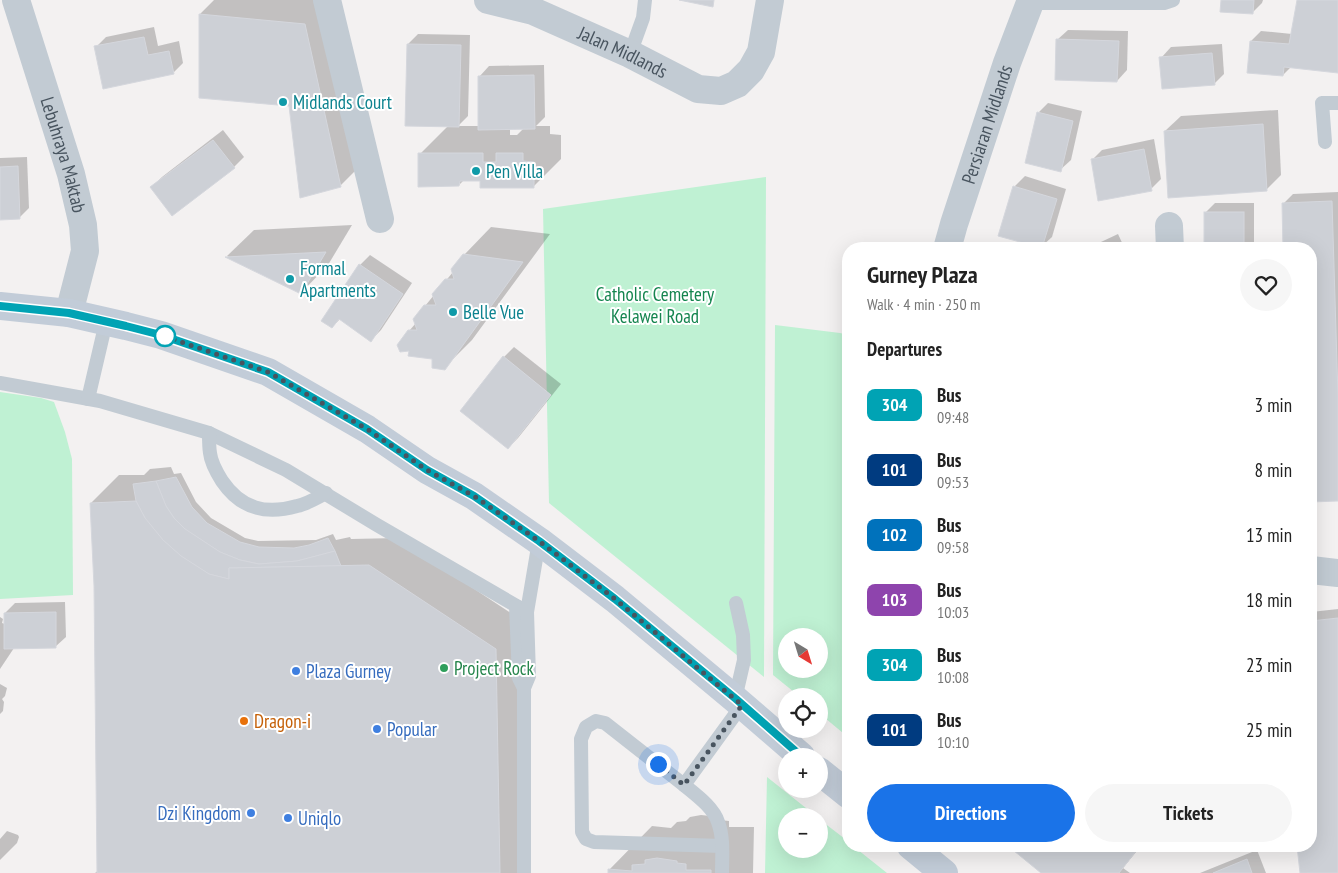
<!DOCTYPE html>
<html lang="en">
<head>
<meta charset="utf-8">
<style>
	:root { --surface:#fff; --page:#f6f6f6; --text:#222; --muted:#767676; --accent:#1a73e8 }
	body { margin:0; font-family:"PT Sans Narrow",sans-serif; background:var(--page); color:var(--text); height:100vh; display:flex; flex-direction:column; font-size:19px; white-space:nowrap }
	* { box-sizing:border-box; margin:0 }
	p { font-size:16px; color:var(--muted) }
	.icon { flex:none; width:28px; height:28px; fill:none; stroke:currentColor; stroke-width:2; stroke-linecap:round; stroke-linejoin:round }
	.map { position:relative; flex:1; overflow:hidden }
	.sheet { position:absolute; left:842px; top:242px; width:475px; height:610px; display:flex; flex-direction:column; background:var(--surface); border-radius:20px; box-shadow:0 5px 20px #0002 }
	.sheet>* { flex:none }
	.badge { padding:0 10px; border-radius:8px; font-size:18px; line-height:32px }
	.needle { width:32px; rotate:142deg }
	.controls { position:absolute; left:778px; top:628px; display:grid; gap:10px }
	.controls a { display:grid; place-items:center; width:50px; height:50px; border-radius:50%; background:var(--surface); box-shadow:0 5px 20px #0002; font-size:25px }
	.you { position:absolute; width:25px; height:25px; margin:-12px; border:4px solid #fff; border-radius:50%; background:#1a73e8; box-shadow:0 0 0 8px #1a73e833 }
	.map>.badge { position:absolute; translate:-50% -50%; box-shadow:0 0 0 2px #fff }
	h2 { padding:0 25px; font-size:19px; line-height:45px }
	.round { display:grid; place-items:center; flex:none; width:52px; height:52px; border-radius:26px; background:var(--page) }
	.headline { display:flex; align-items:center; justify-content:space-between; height:85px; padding:0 25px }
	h1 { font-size:24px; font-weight:700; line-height:38px }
	.cta { display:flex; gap:10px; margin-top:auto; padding:10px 25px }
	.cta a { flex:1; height:58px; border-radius:30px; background:var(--accent); color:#fff; font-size:20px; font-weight:700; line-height:58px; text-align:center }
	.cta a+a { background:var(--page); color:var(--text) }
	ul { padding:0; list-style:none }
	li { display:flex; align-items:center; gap:15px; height:65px; padding:0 25px }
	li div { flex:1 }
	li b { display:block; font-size:19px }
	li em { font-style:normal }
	li .badge { min-width:55px; font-weight:700; text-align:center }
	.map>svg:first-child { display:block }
</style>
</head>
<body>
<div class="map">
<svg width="1338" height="873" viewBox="0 0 1338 873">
	<rect width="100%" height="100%" fill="#f3f1f1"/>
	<g fill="#bff1d3" fill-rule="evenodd">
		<path d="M766 177 764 677 549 503 543 209Z"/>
		<path d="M775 325 840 333 849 335V738L819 713V696H799L773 675ZM819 636V669H786V636Z"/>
		<path d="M0 392 41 398 54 402 65 432 72 459 73 595 0 599Z"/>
		<path d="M767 777 816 816H786V849H819V819L849 842V846H853L887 873H765Z"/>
	</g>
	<g fill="#0003" fill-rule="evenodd">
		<path d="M214 0H333L368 158 340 186 290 105 200 14Z"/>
		<path d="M1222 0H1263L1262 3 1252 13Z"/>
		<path d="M1299 0H1338V72L1291 67 1283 75 1251 41 1261 31 1292 34Z"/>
		<path d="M154 27 158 46 179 41 183 63 173 73 96 47 106 37Z"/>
		<path d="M1068 30 1128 31 1127 70 1117 81 1057 40Z"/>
		<path d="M418 34 470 35 468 116 458 126H480L479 77 489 66 544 65 545 117 536 126H550V134L561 135V159L533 187 481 179H465L459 185 420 154 448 126 408 44ZM510 128H524L517 135H510Z"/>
		<path d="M1222 44 1224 74 1214 84 1161 58 1171 47Z"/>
		<path d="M1048 103 1082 111 1071 160 1060 170 1038 113Z"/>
		<path d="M1278 110 1281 175 1266 190 1165 131 1181 116Z"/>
		<path d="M223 130 244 157 234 167 152 187 162 177Z"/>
		<path d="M1154 139 1161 179 1151 189 1092 160 1102 150Z"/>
		<path d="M27 157 29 208 19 218 0 219V158Z"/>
		<path d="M1025 176 1066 189 1052 237 1041 247 1014 187Z"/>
		<path d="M1338 192V499L1311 249 1283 204 1293 194Z"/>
		<path d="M1215 203H1254V249H1205V213Z"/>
		<path d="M352 225 328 265 301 293 227 256 254 230Z"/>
		<path d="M491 227 550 234 472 340 444 368 433 358 411 350 409 331 416 323 425 306 453 272 464 255Z"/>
		<path d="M1118 234 1125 249H1086Z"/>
		<path d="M370 255 412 283 381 330 371 340 340 319 332 327 360 265Z"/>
		<path d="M514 347 561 384 518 438 508 448 504 357Z"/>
		<path d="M171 467 174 474 181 473 196 502 211 518 245 538 258 541 316 540 333 534 336 540 350 537 351 539 397 538 523 621 528 873H95L99 870 95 586 91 503 119 475H144L150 469Z"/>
		<path d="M65 602 66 637 55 647 14 648 0 669V617L3 619 2 623 5 624V613L15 603Z"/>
		<path d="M1338 609V873H1301L1311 846V612Z"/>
		<path d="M0 684 7 688 5 696 2 699 4 702 3 711 0 714Z"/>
		<path d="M701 815 720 817V820L729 821V827H754L753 873H609V870L652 826 671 828 677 822 686 821 690 817Z"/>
		<path d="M7 831 18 835 19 837 17 843 0 860V839Z"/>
		<path d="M1010 846H1141L1123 868 1130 873H1043Z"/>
		<path d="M1257 850 1266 873H1200Z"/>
	</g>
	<g fill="#cdd0d6" stroke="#d5d7dd">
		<path d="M679 0H714L713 7Z"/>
		<path d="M1221 0H1254L1253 14 1220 12Z"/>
		<path d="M1297 0H1338V73L1284 67 1283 76 1247 73 1250 41 1289 44Z"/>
		<path d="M199 14 305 24 341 187 300 198 289 106 199 98Z"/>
		<path d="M144 37 148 55 169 51 174 74 103 89 94 46Z"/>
		<path d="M1056 39 1119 41 1117 82 1055 80Z"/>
		<path d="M407 44 461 45 459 127 405 126Z"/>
		<path d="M1212 53 1215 85 1162 89 1159 57Z"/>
		<path d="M534 75 535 129 478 130V76Z"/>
		<path d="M1037 112 1073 121 1061 172 1025 163Z"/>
		<path d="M1263 124 1267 191 1168 198 1164 131Z"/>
		<path d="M213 140 235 168 172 216 150 187Z"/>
		<path d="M1144 149 1152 191 1098 201 1091 159Z"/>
		<path d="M418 153H483V162H496V153H523V161L534 162V188H480V181H460L459 186 418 187Z"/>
		<path d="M18 166 20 219 0 220V167Z"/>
		<path d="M1013 186 1057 199 1042 248 998 236Z"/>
		<path d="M1332 201 1338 397V501L1311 502V249H1283L1282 203Z"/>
		<rect x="1204" y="212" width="40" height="37"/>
		<path d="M326 252 301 294 225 257Z"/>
		<path d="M463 254 523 262 445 370 432 368V359L408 356 409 351 400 352 397 345 408 330H417L413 319 424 305H436L432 294 445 279H454L451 269Z"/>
		<path d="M359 264 403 294 371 342 339 319 332 328 321 321Z"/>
		<path d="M503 356 551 395 508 449 460 411Z"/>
		<path d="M176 477 192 507 207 523 240 542 259 547 294 548 309 545 328 538 335 551 297 561 259 564 240 560 220 552 185 529 174 518 166 506 156 481Z"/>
		<path d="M156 481 166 506 174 518 185 529 220 552 240 560 259 564 297 561 335 551 341 566 229 568V579L209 574 181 556 163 540 145 518 136 501 133 484Z"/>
		<path d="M136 501 145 518 163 540 181 556 209 574 229 579V568L369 565 496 649 500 873H97L94 586 90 503Z"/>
		<path d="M56 612V648L4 649V613Z"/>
		<path d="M1338 618V873H1300L1297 846H1311V621Z"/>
		<path d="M1008 846H1140L1119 873H1041Z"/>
		<path d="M657 858 677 861V863L686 864V870H711V873H608V869L632 871V865L645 864V860Z"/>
		<path d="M1247 859 1252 873H1213Z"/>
	</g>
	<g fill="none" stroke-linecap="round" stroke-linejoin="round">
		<g stroke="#c2cbd3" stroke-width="14">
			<path d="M1030 3H1164L1173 0"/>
			<path d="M630 54 643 18 645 0"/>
			<path d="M1325 142 1322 103H1338"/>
			<path d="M0 383 100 401 209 433 286 470 377 525 527 612"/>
			<path d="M88 399 106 322"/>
			<path d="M209 433C209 440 209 447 210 453 211 463 217 473 222 481 241 509 266 515 297 506 307 504 317 498 326 493"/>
			<path d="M516 606 519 678 524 688"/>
			<path d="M735 699 744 660 743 635 736 603"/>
			<path d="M684 785 605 723 596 721 586 727 581 739 582 832 586 839 594 842 722 846"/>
			<path d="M524 873V688L529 676 527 612 539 541"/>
			<path d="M722 873C722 857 724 838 718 822 713 807 696 795 684 785L742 705"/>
		</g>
		<g stroke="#c2cbd3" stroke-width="28">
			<path id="s1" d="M16 0 71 174 83 225 85 251 69 313"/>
			<path d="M327 0 380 219"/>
			<path id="s2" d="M488 0 533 11 630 54 698 89 721 91 737 84 751 70 761 52 770 0"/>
			<path d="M1169 226 1170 249"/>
			<path id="s3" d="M947 249 954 224 1007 63 1031 0"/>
			<path d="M1311 570 1338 573"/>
		</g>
		<g stroke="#c2ccd8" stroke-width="28">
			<path d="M0 306 69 313 126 326 161 335 268 372 367 429 427 470 474 496 539 541 615 599 735 699 801 756"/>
			<path d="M819 771 849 795"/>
			<path d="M911 846 944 873"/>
		</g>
	</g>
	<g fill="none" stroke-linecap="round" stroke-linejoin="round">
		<defs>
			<path id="line" d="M0 306 69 313 126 326 161 335 268 372 367 429 427 470 474 496 539 541 615 599 736 699 801 756"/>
		</defs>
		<use href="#line" stroke="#fff" stroke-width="11"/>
		<use href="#line" stroke="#00a3b4" stroke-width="8"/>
		<path stroke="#48545f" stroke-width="5" stroke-dasharray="0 9" d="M165 336 161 335 268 372 367 429 427 470 474 496 539 541 615 599 742 705 684 785 658 764"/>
	</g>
	<g fill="#0f9aa8" stroke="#fff" stroke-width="2">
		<circle cx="283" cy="102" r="5"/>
		<circle cx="476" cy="171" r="5"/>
		<circle cx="290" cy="279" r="5"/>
		<circle cx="453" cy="312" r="5"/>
	</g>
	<circle fill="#fff" stroke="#00a3b4" stroke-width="2.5" cx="165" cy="336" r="10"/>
	<circle fill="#2e9e5b" stroke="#fff" stroke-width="2" cx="444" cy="668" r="5"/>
	<g fill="#3f7fe0" stroke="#fff" stroke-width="2">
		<circle cx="296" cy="671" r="5"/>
		<circle cx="377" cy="729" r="5"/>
		<circle cx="251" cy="813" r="5"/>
		<circle cx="288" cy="818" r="5"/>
	</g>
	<circle fill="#e8710a" stroke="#fff" stroke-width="2" cx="244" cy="721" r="5"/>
	<g text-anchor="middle" stroke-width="4" stroke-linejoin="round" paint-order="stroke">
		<g font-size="19" fill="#48545f" stroke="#fff">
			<text dy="7" stroke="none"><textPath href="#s2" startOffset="145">Jalan Midlands</textPath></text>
			<text dy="7" stroke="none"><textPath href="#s3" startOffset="131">Persiaran Midlands</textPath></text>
			<text dy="7" stroke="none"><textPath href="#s1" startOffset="162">Lebuhraya Maktab</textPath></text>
		</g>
		<g font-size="19" fill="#0d838f" stroke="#fff" text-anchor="start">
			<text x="293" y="109">Midlands Court</text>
			<text x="486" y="178">Pen Villa</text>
			<text x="300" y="275">Formal<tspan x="300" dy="22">Apartments</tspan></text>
			<text x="463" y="319">Belle Vue</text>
		</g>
		<g font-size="19" fill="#15854f" stroke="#fff">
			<text x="655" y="301">Catholic Cemetery<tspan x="655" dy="22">Kelawei Road</tspan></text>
		</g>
		<g font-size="19" fill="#27864d" stroke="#fff" text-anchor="start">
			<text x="454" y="675">Project Rock</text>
		</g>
		<g font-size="19" fill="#366cbe" stroke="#fff" text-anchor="start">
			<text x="306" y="678">Plaza Gurney</text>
			<text x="387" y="736">Popular</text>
			<text x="241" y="820" text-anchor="end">Dzi Kingdom</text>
			<text x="298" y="825">Uniqlo</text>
		</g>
		<g font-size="19" fill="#c56008" stroke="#fff" text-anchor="start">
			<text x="254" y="728">Dragon-i</text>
		</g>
	</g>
</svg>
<div class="controls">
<a><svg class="needle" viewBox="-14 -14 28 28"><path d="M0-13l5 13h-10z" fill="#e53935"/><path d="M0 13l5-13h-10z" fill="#767676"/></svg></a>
<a><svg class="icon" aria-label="locate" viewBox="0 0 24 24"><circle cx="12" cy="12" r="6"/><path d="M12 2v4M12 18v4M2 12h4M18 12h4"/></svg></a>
<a>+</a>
<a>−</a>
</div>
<div class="you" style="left:658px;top:764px"></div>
<section class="sheet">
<div class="headline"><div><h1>Gurney Plaza</h1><p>Walk · 4 min · 250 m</p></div><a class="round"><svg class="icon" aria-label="heart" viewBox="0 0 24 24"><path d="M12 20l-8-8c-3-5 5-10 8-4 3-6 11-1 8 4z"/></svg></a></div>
<h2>Departures</h2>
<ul>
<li><span class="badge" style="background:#00a3b4;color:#fff">304</span><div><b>Bus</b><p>09:48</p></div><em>3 min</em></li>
<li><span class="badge" style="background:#003b80;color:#fff">101</span><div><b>Bus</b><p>09:53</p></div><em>8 min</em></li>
<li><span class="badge" style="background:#0072bc;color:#fff">102</span><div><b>Bus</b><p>09:58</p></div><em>13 min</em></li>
<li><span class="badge" style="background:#8e44ad;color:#fff">103</span><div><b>Bus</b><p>10:03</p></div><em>18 min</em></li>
<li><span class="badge" style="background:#00a3b4;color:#fff">304</span><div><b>Bus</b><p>10:08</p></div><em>23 min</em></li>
<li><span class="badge" style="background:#003b80;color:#fff">101</span><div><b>Bus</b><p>10:10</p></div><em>25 min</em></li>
</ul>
<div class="cta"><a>Directions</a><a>Tickets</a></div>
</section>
</div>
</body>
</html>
